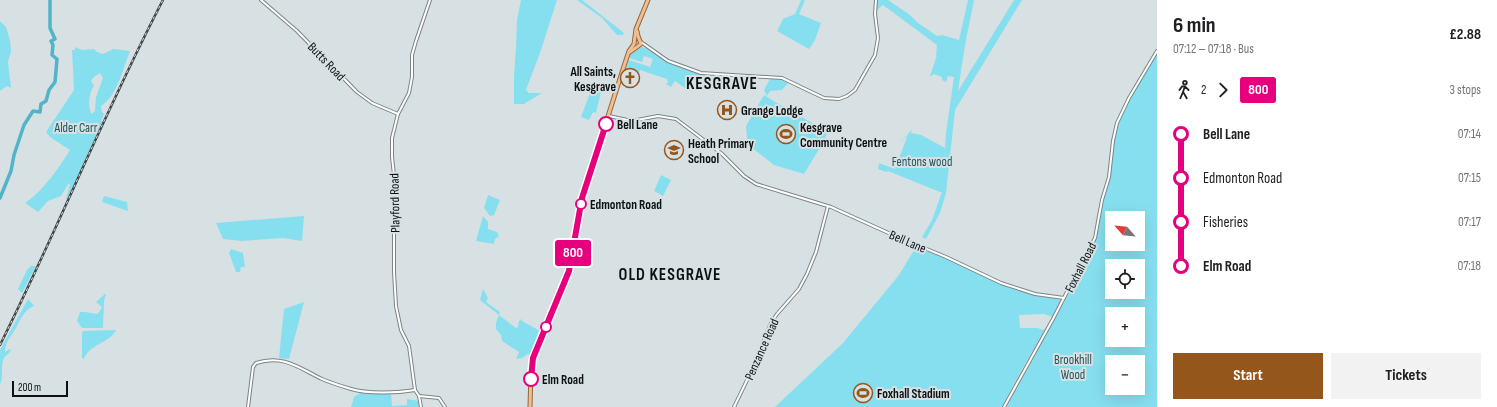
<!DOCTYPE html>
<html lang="en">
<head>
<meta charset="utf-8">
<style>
	:root { --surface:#fff; --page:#f2f2f2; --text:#202124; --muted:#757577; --accent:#95561c }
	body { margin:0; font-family:"Sofia Sans Condensed",sans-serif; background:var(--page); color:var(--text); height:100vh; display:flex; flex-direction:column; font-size:15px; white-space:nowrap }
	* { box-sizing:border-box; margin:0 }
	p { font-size:13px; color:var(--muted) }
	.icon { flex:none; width:22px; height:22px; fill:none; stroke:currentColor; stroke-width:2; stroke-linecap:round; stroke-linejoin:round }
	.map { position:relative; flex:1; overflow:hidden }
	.side { display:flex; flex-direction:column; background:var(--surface); width:340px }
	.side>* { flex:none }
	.badge { padding:0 8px; border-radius:3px; font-size:14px; line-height:26px }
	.needle { width:26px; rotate:297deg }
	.fabs { position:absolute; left:1105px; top:211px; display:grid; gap:8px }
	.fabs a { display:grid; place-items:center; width:40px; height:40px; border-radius:0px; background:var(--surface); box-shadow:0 4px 16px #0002; font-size:20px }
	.scale { position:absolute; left:12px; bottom:10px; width:56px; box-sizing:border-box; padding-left:4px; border:2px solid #0d1111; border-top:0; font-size:11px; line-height:14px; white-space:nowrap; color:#0d1111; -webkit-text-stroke:3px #d7e1e3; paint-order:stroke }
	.map>.badge { position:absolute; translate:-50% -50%; box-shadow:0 0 0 2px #fff }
	.legs { display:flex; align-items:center; gap:6px; height:44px; padding:0 16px; font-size:13px }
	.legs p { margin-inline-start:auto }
	.summary { display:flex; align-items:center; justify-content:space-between; height:68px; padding:0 16px }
	h1 { font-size:22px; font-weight:700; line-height:30px }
	.button { display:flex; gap:8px; margin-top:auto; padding:8px 16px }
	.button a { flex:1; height:46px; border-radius:0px; background:var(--accent); color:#fff; font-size:16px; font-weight:700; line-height:46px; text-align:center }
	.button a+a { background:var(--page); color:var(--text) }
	ul { padding:0 16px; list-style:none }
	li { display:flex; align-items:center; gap:14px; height:44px; font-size:15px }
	li i { display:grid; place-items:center; width:6px; height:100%; margin:0 5px; background:currentColor }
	li i::after { content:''; width:10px; height:10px; margin:-5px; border:3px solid; border-radius:50%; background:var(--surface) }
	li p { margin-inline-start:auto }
	li:first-child i { background:linear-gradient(#0000 50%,currentColor 0) }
	li:last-child i { background:linear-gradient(currentColor 50%,#0000 0) }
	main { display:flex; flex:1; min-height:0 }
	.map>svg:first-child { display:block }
</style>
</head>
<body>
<main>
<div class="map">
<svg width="1157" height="407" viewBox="0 0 1157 407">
	<rect width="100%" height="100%" fill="#d7e1e3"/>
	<g fill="#86dfef" fill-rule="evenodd">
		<path d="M521 0H557L541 50 526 90 529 93H542L524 104H514V76L516 47 517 20Z"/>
		<path d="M577 0H582L624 33 623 35H617L602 18Z"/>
		<path d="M801 0H805L799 14 821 23 815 40 809 49 777 31 783 19 795 14Z"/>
		<path d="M877 0H888L910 15 918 23 937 36 942 35 959 40 968 0H974L965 45 956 104 958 91 1014 0H1022L955 110 946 193 940 213 926 239 922 237 932 220 942 192H940L888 171 886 172 878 169 879 163 895 169 907 137 897 143 906 137 912 129 911 133 921 135 945 148 946 133 954 77 948 76 946 82 942 80V77L933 74 932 76H930L937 55 936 56 937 45 883 5 877 10V7V17L879 34 878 52V51L879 31 876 14Z"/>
		<path d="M0 21 6 27 10 40 11 51 8 62 11 88 7 86 0 91Z"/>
		<path d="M75 47 82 50 94 49 97 52 103 54 113 49 130 51C123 69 117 96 101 106L102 112 104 114 101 121 102 122 68 199H66L70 184 69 183 61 196 48 201 38 212 25 203C44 190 58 169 70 150L50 137 46 132 74 90 72 50H75ZM100 73 103 78 96 97 95 111 92 114C87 108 89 92 94 86L91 81 94 77Z"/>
		<path d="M642 47C651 49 659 57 667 61 679 68 695 73 709 76L710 77V86C703 84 698 81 691 79L685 88 675 81 671 87 666 84 668 82 667 79 640 70 637 81 634 80 633 83 621 82 629 60 650 67 653 59 644 56 642 62 629 58C631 51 634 49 642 47Z"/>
		<path d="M1157 51V407H1006L1034 355 1066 299 1092 244 1099 227 1103 201 1110 177 1114 141 1119 122 1124 109ZM1112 218H1138V244H1112ZM1112 266H1138V292H1112ZM1112 314H1138V340H1112ZM1112 362H1138V388H1112Z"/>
		<path d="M770 79 781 80 788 83 782 90 770 91 767 96 764 90Z"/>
		<path d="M602 87 596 113 593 112 589 120 581 117 592 88Z"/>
		<path d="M764 95 801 118 802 117 828 132 825 138H827V143L824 141 804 174 774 165 746 143 748 142 749 140 747 138 746 126Z"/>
		<path d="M661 175 671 180 663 196 654 191Z"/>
		<path d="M488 195 500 200 494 215 490 216 484 208Z"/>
		<path d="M104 196 127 202 128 211 102 202Z"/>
		<path d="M304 216 302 241 283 238 242 241 223 239 216 223Z"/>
		<path d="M483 216 488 222V229L497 232 499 236 495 239 494 244 476 241Z"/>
		<path d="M916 247 944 258 998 283 1036 295 1061 300V302L1053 317 1044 314 1019 315 1020 328H1037L1045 330 1022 369 1002 407H775L843 343 899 275Z"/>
		<path d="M231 249 243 253 245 267H241L240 272H236L229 253Z"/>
		<path d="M31 266H36L22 293 18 289 27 270Z"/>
		<path d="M562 282 553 301 548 316 531 358 528 354 522 358 516 359 519 352 502 341 501 335 496 329V323L499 315 480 300 483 289 488 298 486 302 500 312 499 315 516 328 518 327 519 321 522 319V321L540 331C549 320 552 295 562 282Z"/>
		<path d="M105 294H106L104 301 103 328H82L77 321 80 312H85L97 314 100 311 102 307 96 302Z"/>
		<path d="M28 299 34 306C24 310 20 320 16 328 11 338 6 339 5 352L10 349 11 350C9 354 6 355 4 358 0 365 4 377 0 384V350Z"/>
		<path d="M304 302 289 359 279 358 284 309Z"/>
		<path d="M116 330C110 343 89 344 84 359L82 358V334L83 331Z"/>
		<path d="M391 392 392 406 407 405V399L419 401 421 407H351L354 397 360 393 378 394Z"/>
	</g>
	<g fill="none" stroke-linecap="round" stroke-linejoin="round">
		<path stroke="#52b5c7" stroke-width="3.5" d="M0 198 11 171 14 155 24 125 33 111 40 112 41 104 46 101 49 90 55 82 57 59 52 55 53 45 51 41 55 39 50 28V0"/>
		<defs>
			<g id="secondary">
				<path d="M261 0 297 31 357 92 372 103 398 114"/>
				<path d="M641 42 668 61 701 73 782 78 824 98 839 99 847 96 855 90 875 55 878 38 875 14 876 0"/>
				<path d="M609 116 632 121 658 116 676 119 721 153 744 176 756 184 831 207 893 235 946 257 1001 283 1035 294 1064 298"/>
				<path d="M419 396 439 398 445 407"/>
				<path d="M248 407 253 367 256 363C283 354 299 368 322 379 331 383 341 386 351 389 367 394 398 393 415 390"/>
				<path d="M421 407 419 396 415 390 409 346 401 330 396 306 394 272V175L392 157V138L398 114 409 93 412 77V55L416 41 430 0"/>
				<path d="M734 407 750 374 771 323 777 314 799 289 807 274 816 252 828 206"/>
				<path d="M1004 407 1053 319 1095 238 1102 200 1109 177 1113 141 1117 123 1129 98 1157 51"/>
			</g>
			<g id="primary">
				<path d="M630 52 641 44 638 36 637 31"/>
				<path d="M530 407 531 371 533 358 569 271 582 198 624 66 629 51 634 44 636 29 648 0"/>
			</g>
		</defs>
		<use href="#secondary" stroke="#7b8486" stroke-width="4"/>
		<use href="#primary" stroke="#986539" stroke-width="5"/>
		<use href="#secondary" stroke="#fff" stroke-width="2"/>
		<use href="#primary" stroke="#eebe95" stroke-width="3"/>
		<defs>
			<path id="rail" d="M0 345C57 231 104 113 163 0"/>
		</defs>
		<use href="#rail" stroke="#404546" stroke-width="2.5"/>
		<use href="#rail" stroke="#d7e1e3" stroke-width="1" stroke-dasharray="3" stroke-linecap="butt"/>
	</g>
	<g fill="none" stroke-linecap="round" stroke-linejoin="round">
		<defs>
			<path id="line-1" d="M531 379 533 358 569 271 582 198 606 124"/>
		</defs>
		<use href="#line-1" stroke="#fff" stroke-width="9"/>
		<use href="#line-1" stroke="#e6007e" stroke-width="6"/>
	</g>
	<defs>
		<symbol id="church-ring" viewBox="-11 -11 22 22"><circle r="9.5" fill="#d7e1e3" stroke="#95561c" stroke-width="1.5"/><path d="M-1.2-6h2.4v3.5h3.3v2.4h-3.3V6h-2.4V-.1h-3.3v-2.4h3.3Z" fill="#95561c"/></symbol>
		<symbol id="hospital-ring" viewBox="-11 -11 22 22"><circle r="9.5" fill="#d7e1e3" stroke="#95561c" stroke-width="1.5"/><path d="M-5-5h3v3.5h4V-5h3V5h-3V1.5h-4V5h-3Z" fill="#95561c"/></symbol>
		<symbol id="stadium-ring" viewBox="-11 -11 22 22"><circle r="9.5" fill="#d7e1e3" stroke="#95561c" stroke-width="1.5"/><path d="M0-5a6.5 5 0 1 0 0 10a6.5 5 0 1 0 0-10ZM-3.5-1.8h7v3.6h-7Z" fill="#95561c"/></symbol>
		<symbol id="school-ring" viewBox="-11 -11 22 22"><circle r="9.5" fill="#d7e1e3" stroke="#95561c" stroke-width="1.5"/><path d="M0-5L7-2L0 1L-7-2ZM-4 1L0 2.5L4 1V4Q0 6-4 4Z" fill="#95561c"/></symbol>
	</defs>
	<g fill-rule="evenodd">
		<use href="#church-ring" x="619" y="67" width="22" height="22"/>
		<use href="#hospital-ring" x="716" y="99" width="22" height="22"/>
		<use href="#stadium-ring" x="775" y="123" width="22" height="22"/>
		<use href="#school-ring" x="663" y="139" width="22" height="22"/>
		<use href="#stadium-ring" x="852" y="382" width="22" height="22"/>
	</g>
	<g fill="#fff" stroke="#e6007e" stroke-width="2">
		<circle cx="606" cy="124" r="7"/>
		<circle cx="581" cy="204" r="5"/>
		<circle cx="546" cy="327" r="5"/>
		<circle cx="531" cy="379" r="7"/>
	</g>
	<g text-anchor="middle" stroke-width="4" stroke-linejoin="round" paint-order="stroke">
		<g font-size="13" fill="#0d1111" stroke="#d7e1e3">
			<text transform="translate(327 61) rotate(46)" y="5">Butts Road</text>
			<text transform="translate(394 203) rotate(-91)" y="5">Playford Road</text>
			<text transform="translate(908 241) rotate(23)" y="5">Bell Lane</text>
			<text transform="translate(1080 267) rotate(-63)" y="5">Foxhall Road</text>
			<text transform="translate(761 349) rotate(-66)" y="5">Penzance Road</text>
		</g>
		<g font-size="13" font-weight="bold" fill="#0d1111" stroke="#d7e1e3" text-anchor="start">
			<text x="616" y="76" text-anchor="end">All Saints,<tspan x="616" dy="15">Kesgrave</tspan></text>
			<text x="741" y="115">Grange Lodge</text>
			<text x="800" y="132">Kesgrave<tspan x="800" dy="15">Community Centre</tspan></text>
			<text x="688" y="148">Heath Primary<tspan x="688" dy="15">School</tspan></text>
			<text x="877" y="398">Foxhall Stadium</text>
		</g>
		<g font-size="13" font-weight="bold" fill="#0d1111" stroke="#d7e1e3" text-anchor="start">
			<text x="617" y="129">Bell Lane</text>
			<text x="590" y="209">Edmonton Road</text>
			<text x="542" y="384">Elm Road</text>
		</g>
		<g font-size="13" fill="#27535b" stroke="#d7e1e3">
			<text x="76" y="132">Alder Carr</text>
			<text x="922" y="166">Fentons wood</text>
			<text x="1073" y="364">Brookhill<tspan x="1073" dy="15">Wood</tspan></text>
		</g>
		<g font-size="17" font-weight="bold" letter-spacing="1" fill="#0d1111" stroke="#d7e1e3">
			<text x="722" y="89">KESGRAVE</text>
			<text x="670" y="280">OLD KESGRAVE</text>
		</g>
	</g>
</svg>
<div class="fabs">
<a><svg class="needle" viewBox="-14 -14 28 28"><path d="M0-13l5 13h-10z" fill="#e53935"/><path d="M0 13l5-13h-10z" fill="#757577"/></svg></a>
<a><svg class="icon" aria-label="locate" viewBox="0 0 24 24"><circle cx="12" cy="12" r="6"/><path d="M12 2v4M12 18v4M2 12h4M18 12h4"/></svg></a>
<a>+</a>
<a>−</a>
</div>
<div class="scale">200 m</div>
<b class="badge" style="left:573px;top:253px;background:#e6007e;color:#fff">800</b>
</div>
<section class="side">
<div class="summary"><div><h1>6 min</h1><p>07:12 – 07:18 · Bus</p></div><b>£2.88</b></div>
<div class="legs"><svg class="icon" aria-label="walk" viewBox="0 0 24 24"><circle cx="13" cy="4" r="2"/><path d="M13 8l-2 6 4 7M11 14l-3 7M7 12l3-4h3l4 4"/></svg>2<svg class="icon" aria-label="forward" viewBox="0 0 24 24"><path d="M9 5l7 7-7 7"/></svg><b class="badge" style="background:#e6007e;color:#fff">800</b><p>3 stops</p></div>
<ul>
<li><i style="color:#e6007e"></i><b>Bell Lane</b><p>07:14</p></li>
<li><i style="color:#e6007e"></i><span>Edmonton Road</span><p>07:15</p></li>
<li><i style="color:#e6007e"></i><span>Fisheries</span><p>07:17</p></li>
<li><i style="color:#e6007e"></i><b>Elm Road</b><p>07:18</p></li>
</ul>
<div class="button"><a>Start</a><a>Tickets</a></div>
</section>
</main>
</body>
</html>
